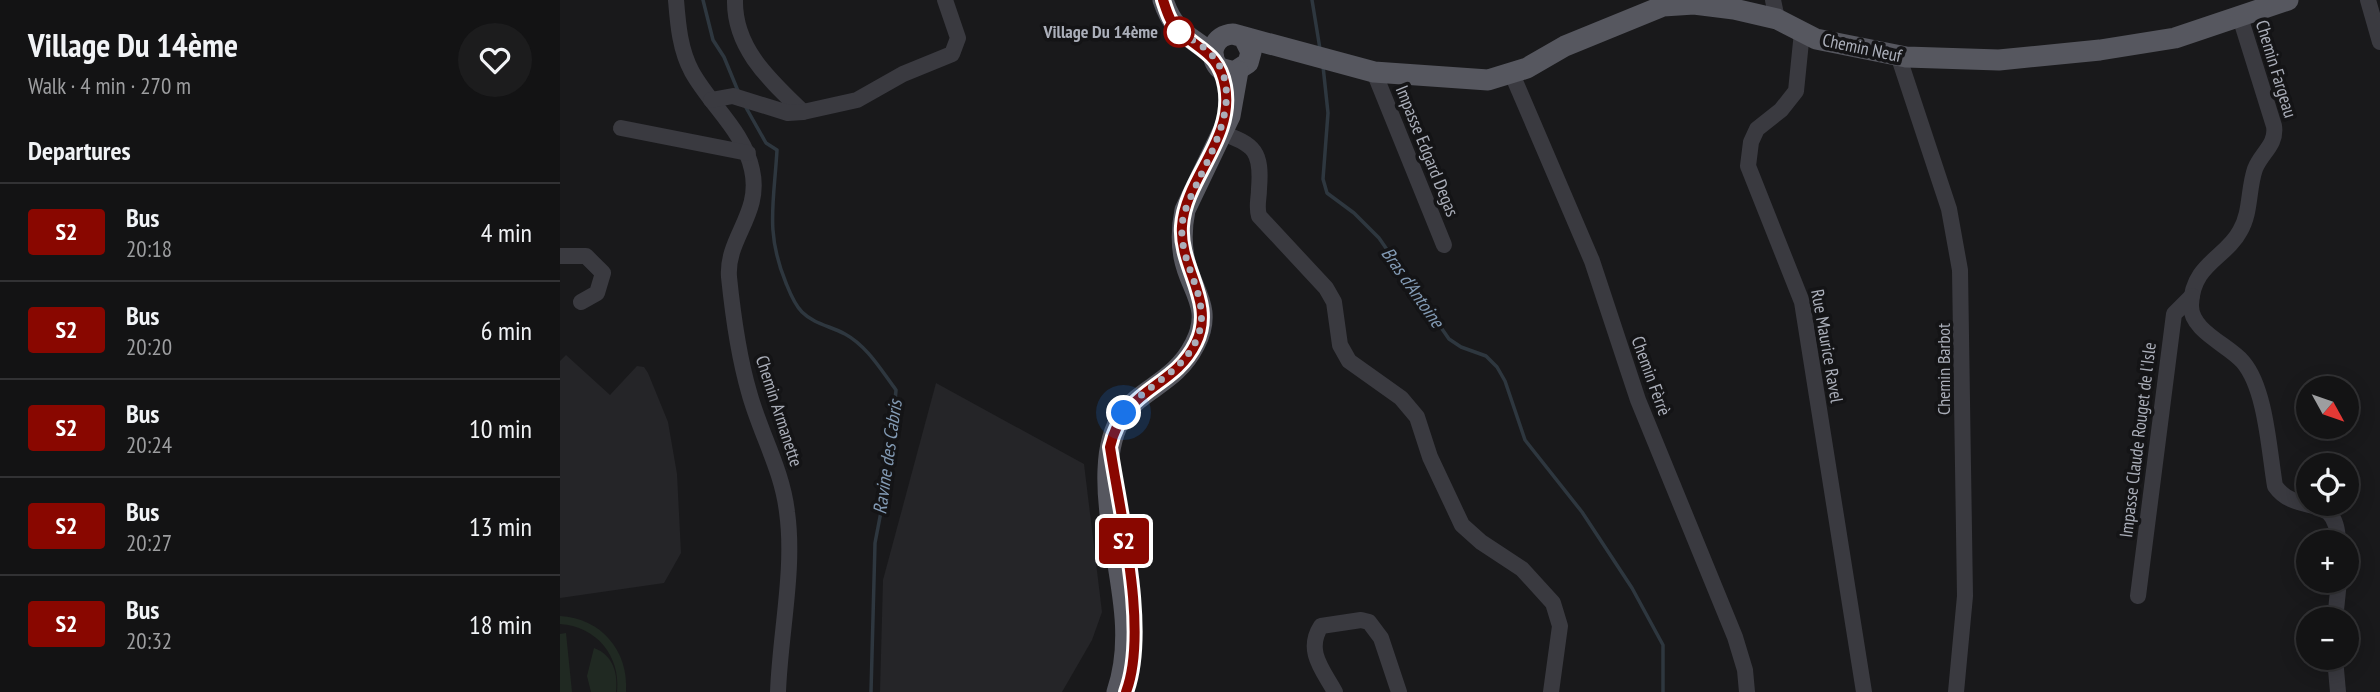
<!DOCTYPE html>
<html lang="en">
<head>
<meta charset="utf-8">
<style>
	:root { --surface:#131314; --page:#1c1c1d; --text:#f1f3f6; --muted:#9d9ea0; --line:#323234 }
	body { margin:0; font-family:"PT Sans Narrow",sans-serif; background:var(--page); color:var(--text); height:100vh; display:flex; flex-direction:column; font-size:26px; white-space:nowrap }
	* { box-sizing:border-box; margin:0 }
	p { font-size:23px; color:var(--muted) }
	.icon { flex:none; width:38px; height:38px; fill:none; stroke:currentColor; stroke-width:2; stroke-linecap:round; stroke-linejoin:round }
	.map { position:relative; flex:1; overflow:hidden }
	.drawer { display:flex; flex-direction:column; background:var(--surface); width:560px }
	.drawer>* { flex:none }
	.badge { padding:0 14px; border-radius:5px; font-size:24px; line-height:46px }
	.needle { width:46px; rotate:130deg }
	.buttons { position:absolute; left:1736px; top:376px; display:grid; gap:14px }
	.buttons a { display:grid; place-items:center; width:63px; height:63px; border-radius:50%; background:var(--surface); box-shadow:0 4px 18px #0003,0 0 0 2px var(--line); font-size:35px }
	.you { position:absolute; width:35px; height:35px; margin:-18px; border:5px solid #fff; border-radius:50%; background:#1a73e8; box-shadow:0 0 0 10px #1a73e833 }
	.map>.badge { position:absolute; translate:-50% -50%; box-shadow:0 0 0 4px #fff }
	h2 { padding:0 28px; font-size:26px; line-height:63px }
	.round { display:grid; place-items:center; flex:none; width:74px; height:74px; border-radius:37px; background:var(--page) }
	.overview { display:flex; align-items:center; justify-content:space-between; height:119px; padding:0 28px }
	h1 { font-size:33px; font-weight:700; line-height:52px }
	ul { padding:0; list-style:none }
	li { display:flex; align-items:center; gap:21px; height:98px; padding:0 28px; border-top:2px solid var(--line) }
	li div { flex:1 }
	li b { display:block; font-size:26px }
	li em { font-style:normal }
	li .badge { min-width:77px; font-weight:700; text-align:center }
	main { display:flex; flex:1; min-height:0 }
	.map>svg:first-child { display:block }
</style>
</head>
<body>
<main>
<section class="drawer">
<div class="overview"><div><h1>Village Du 14ème</h1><p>Walk · 4 min · 270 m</p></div><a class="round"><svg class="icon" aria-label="heart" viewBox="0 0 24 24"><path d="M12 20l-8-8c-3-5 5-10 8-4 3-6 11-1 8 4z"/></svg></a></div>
<h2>Departures</h2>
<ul>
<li><span class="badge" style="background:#890700;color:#fff">S2</span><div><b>Bus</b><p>20:18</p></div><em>4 min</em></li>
<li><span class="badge" style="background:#890700;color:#fff">S2</span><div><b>Bus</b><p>20:20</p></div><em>6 min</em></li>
<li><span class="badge" style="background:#890700;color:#fff">S2</span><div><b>Bus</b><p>20:24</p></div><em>10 min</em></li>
<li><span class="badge" style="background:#890700;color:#fff">S2</span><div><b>Bus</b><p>20:27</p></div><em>13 min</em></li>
<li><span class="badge" style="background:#890700;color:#fff">S2</span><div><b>Bus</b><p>20:32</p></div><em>18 min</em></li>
</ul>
</section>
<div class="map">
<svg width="1820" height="692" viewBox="0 0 1820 692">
	<rect width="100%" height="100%" fill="#19191b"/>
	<g fill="#252528">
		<path d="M6 355 50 395 77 366 84 367 88 373 108 422 117 474 121 553 104 583 0 598V361Z"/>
		<path d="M376 383 524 464 542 612 532 640 502 692H320L323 580Z"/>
	</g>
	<g fill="#202922">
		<path d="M0 616C41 618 69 651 66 692H57C61 656 36 626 0 624Z"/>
		<path d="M6 633 12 692H0V634Z"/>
		<path d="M34 648C53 655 58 673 56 692H31L27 676Z"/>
	</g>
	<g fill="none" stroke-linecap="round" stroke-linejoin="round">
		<g stroke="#2e373f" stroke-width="3.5">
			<path d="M143 0 153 40 164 57 178 91"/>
			<path d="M752 0 760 49"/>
			<path d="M763 66 768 113 763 179 767 193 794 213 819 238 889 339 901 347 926 356 937 367 945 381 965 440 1022 512 1072 588 1103 645V692"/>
			<path d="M184 104 206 143 217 150C214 203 205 232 226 283 230 293 234 304 242 312 254 324 270 326 285 334 307 346 321 370 336 390L329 470 315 543 311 692"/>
		</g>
		<g stroke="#3a3a40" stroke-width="16">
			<path d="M116 0C118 25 120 50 132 72 151 106 184 131 192 170 202 214 166 238 169 277 173 316 178 354 189 392 200 433 222 469 227 512 235 569 220 634 218 692"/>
			<path d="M175 0C174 49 211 81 243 112"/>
			<path d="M1213 0 1217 19"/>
			<path d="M1808 0 1820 42"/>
			<path d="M1680 17 1714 126C1717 145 1701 153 1695 169 1688 189 1691 213 1680 231 1666 258 1632 264 1631 305 1630 331 1669 345 1683 362 1706 389 1709 451 1715 486 1738 518 1777 489 1778 542"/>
			<path d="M1242 32 1236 91 1221 110 1197 129 1191 142 1188 166 1242 302 1304 692"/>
			<path d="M1338 55 1389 209 1400 270 1405 596 1396 692"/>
			<path d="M814 72 884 245"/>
			<path d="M952 74 1032 261 1078 400 1175 637 1185 670 1187 692"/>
			<path d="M151 100 173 96 228 113 243 112 297 100 343 74 392 54 398 38 385 0"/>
			<path d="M61 128 188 153"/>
			<path d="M661 133C695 144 702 152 699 189 699 199 696 206 699 216L766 288 774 302 780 345 789 361 841 398 857 417 870 457 902 525 921 542 962 569 993 603 1000 626 991 692"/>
			<path d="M0 256H26L43 273 37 293 21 302"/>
			<path d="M1578 596 1614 314 1632 296"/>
			<path d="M1775 620 1779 581"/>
			<path d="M1775 658 1778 692"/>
			<path d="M775 692C763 670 745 651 761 626L801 620 809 622 821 638 839 692"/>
		</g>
		<g stroke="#56575f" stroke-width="21">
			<path d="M603 0C614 33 628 34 653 55"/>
			<path d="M684 38 691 52 688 63 674 72 659 68C647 54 654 35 673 34L814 72 928 80 967 68 1005 46 1103 6 1134 4 1174 9 1217 19 1256 39 1346 57 1439 60 1540 50 1615 38 1728 0"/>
			<path d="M557 692C582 619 545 544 548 470 551 384 607 400 635 344 654 307 630 290 624 257 621 241 622 225 625 210L670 116 678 71"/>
		</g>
	</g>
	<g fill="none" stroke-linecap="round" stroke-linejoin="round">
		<defs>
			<path id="line" d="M566 692C589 631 560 514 550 447 564 386 613 390 636 343 656 302 619 268 622 226 625 178 675 139 665 86 659 54 641 51 620 32 610 23 607 12 603 0"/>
		</defs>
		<use href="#line" stroke="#fff" stroke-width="16"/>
		<use href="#line" stroke="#890700" stroke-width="10"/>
		<path stroke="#abafba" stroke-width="7" stroke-dasharray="0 12.6" d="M564 413C584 386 619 375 635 343 656 302 619 268 622 226 623 210 632 195 638 181 656 144 685 89 650 53 641 44 629 38 619 32"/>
	</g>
	<circle fill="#fff" stroke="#890700" stroke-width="3.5" cx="619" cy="32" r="14"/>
	<g text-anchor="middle" stroke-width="7" stroke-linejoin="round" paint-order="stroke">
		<g font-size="18" font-weight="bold" fill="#abafba" stroke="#141416" text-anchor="end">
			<text x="598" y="38">Village Du 14ème</text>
		</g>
		<g font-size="18" fill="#abafba" stroke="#141416">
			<text transform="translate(1302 48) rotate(12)" y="6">Chemin Neuf</text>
			<text transform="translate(1716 69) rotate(73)" y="6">Chemin Fargeau</text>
			<text transform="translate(867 151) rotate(68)" y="6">Impasse Edgard Degas</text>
			<text transform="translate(1267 346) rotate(80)" y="6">Rue Maurice Ravel</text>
			<text transform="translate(1384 369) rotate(-90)" y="6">Chemin Barbot</text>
			<text transform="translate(1091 376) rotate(70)" y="6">Chemin Fèrrè</text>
			<text transform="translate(219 411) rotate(72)" y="6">Chemin Armanette</text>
			<text transform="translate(1578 440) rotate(-83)" y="6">Impasse Claude Rouget de l'Isle</text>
		</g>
		<g font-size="19" font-style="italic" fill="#839bb5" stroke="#141416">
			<text transform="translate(853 287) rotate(55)" y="7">Bras d'Antoine</text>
			<text transform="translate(327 457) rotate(-82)" y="7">Ravine des Cabris</text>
		</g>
	</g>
</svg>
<div class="buttons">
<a><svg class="needle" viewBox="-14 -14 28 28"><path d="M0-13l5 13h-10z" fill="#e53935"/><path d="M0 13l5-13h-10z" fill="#9d9ea0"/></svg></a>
<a><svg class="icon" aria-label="locate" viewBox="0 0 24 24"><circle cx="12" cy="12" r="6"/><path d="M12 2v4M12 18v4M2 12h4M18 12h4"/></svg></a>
<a>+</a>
<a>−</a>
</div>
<div class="you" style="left:564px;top:413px"></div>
<b class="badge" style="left:564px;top:541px;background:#890700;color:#fff">S2</b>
</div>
</main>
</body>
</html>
